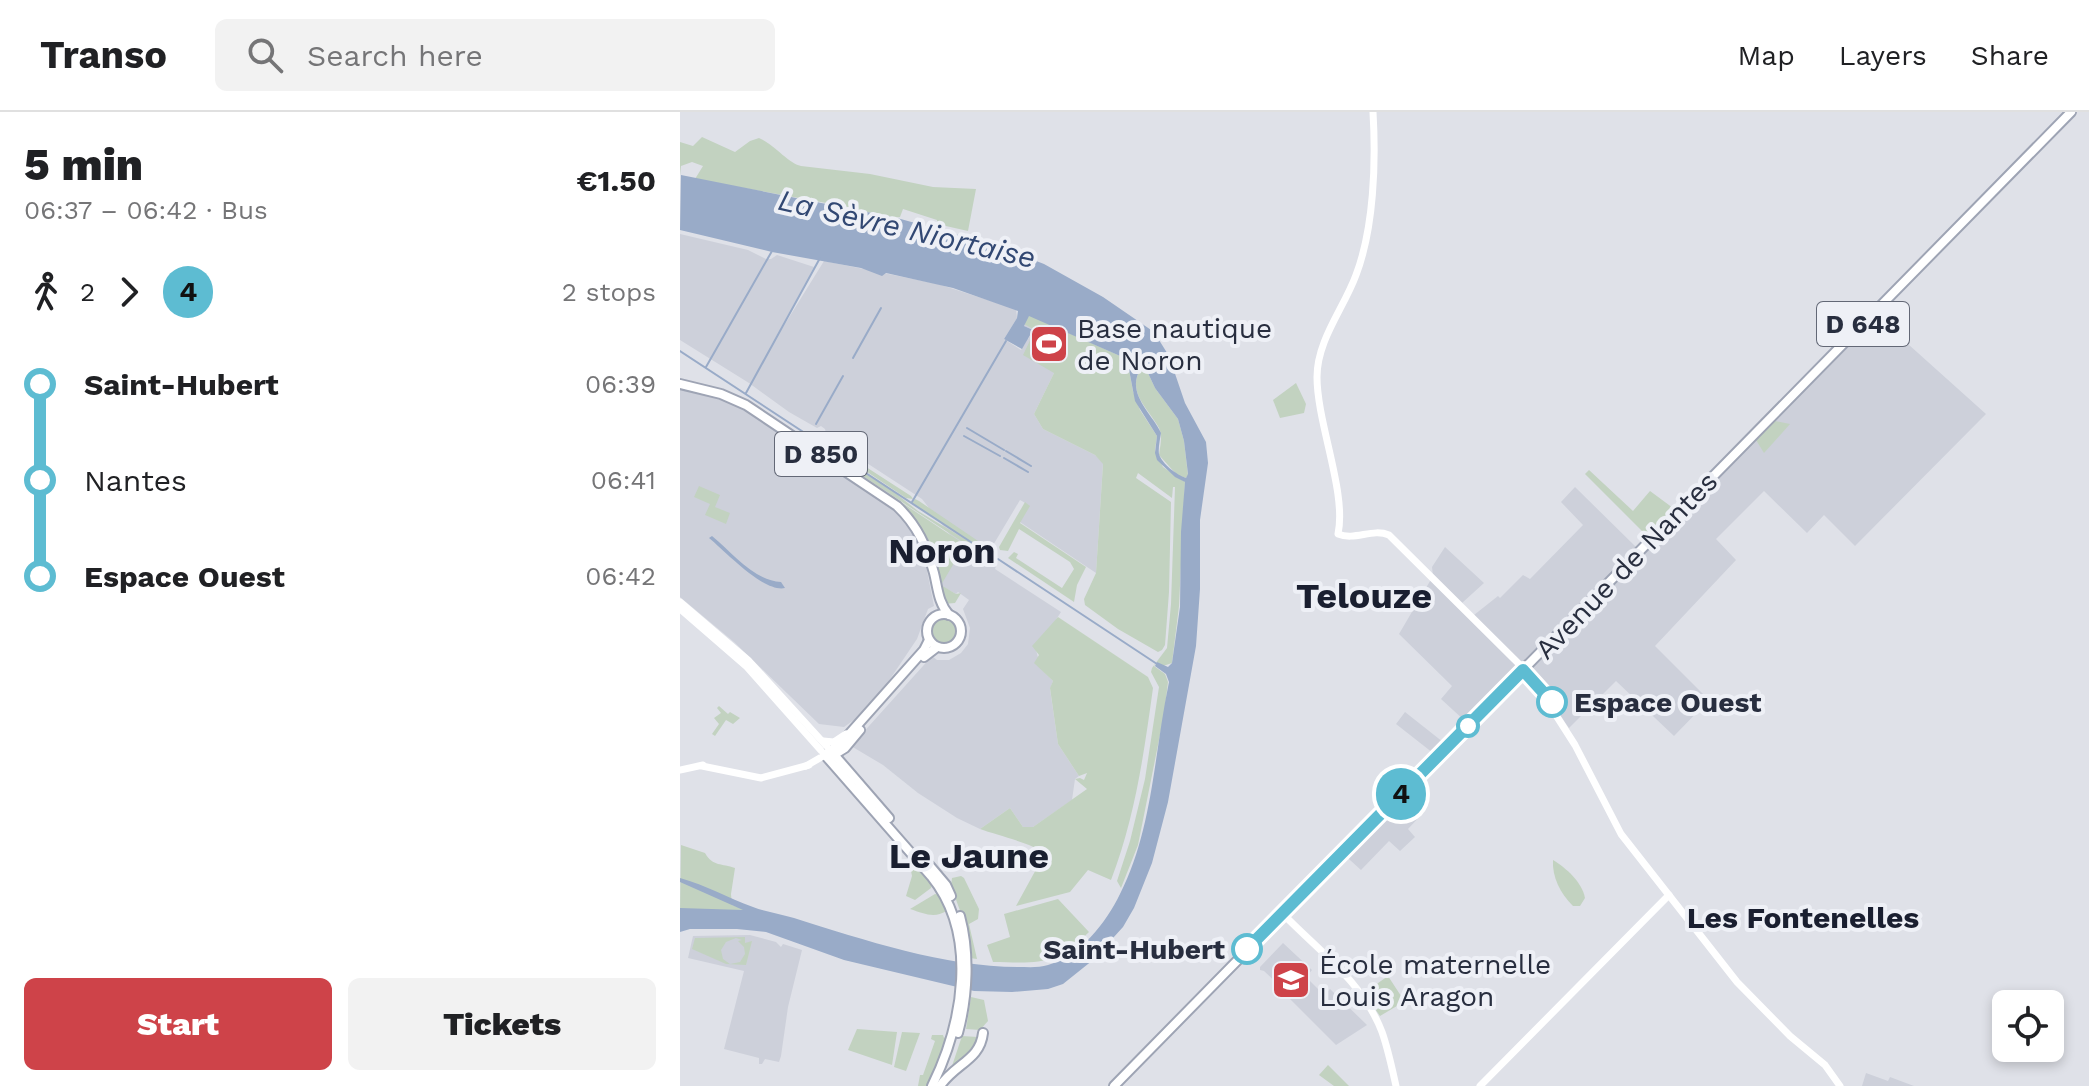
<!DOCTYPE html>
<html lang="en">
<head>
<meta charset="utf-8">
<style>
	:root { --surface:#fff; --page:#f2f2f2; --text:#202124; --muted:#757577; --line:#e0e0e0; --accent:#ce4349 }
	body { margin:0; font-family:"Work Sans",sans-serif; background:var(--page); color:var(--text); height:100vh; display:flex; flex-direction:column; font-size:30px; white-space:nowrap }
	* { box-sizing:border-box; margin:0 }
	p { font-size:26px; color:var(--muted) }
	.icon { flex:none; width:44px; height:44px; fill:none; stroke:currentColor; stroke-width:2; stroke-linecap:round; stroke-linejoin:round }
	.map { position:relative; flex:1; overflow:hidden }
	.sheet { display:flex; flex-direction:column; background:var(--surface); width:680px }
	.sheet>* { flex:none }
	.badge { padding:0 16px; border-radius:26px; font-size:28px; line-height:52px }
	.tools { position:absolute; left:1312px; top:878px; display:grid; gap:16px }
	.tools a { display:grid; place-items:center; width:72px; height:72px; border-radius:12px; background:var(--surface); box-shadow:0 4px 12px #0003; font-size:40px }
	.map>.badge { position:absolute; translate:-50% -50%; box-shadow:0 0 0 4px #fff }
	.legs { display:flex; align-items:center; gap:12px; height:88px; padding:0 24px; font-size:26px }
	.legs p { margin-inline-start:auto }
	.headline { display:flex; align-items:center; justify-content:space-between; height:136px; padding:0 24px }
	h1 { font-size:44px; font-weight:800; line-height:60px }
	.action { display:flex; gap:16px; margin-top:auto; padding:16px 24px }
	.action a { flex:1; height:92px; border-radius:12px; background:var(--accent); color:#fff; font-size:32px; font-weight:800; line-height:92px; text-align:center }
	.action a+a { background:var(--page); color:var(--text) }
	ul { padding:0 24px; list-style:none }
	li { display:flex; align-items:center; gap:28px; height:96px; font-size:30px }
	li i { display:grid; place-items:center; width:12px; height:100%; margin:0 10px; background:currentColor }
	li i::after { content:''; width:20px; height:20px; margin:-10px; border:6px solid; border-radius:50%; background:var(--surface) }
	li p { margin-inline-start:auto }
	li:first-child i { background:linear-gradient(#0000 50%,currentColor 0) }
	li:last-child i { background:linear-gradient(currentColor 50%,#0000 0) }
	header { display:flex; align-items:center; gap:48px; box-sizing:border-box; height:112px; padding:0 40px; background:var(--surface); border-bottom:2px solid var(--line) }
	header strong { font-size:38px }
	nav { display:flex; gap:44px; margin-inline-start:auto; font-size:28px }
	.search { width:560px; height:72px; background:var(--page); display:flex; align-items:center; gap:20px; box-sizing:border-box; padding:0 28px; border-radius:12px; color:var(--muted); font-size:30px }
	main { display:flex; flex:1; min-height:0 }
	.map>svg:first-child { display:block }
</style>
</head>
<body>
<header>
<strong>Transo</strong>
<div class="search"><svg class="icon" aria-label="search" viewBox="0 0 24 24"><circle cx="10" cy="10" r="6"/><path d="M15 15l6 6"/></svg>Search here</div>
<nav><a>Map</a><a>Layers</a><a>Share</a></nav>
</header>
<main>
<section class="sheet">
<div class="headline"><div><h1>5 min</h1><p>06:37 – 06:42 · Bus</p></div><b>€1.50</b></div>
<div class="legs"><svg class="icon" aria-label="walk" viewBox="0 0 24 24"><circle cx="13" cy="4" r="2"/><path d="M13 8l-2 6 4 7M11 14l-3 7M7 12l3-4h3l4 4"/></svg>2<svg class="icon" aria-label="forward" viewBox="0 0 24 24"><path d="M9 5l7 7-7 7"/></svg><b class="badge" style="background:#5dbcd2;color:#111">4</b><p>2 stops</p></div>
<ul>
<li><i style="color:#5dbcd2"></i><b>Saint-Hubert</b><p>06:39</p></li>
<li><i style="color:#5dbcd2"></i><span>Nantes</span><p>06:41</p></li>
<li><i style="color:#5dbcd2"></i><b>Espace Ouest</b><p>06:42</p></li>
</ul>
<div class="action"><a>Start</a><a>Tickets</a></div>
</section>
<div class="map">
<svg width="1409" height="974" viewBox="0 0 1409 974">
	<rect width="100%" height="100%" fill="#dfe1e8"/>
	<g fill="#cdd0da">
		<path d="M0 122 68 138 86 147H91L97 143 134 155 87 241 144 149 258 172 336 197 337 206 324 227 341 238 347 228 338 222 348 227 353 218 344 214 349 203 374 261 354 302 363 317 415 343 423 351 416 461 340 410 347 392 340 388 306 445 317 452 315 457 381 500 356 538 361 557 373 569 370 577 378 632 399 664 395 667 392 688 353 715H343L330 696 300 717 277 706 238 681 203 653 171 634 252 544 257 548H269L281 541 288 532 290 516 283 497 289 488 278 480 276 482 260 473 277 432 242 387 147 325 145 317 141 314 137 316 109 300 69 271 0 228Z"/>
		<path d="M1199 206 1306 302 1175 434 1144 403 1127 421 1084 379 1036 427 1056 448 975 534 1029 588 994 624 936 569 889 616 849 558 728 682 744 700 728 717 735 725 720 739 709 729 681 758 660 739 753 641 716 612 725 600 763 630 785 609 761 587 772 574 719 522 753 464 752 455 765 435 804 471 782 491 794 503 818 484 820 486 843 463 850 467 903 413 881 390 895 375 956 435 993 396 1001 404 1024 390 1029 376 1152 250Z"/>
		<path d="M9 277 33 282 55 292 212 394 225 407 243 439 254 494 248 497 237 527 206 573 178 605 164 615 139 612 54 530 0 485V278Z"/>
		<path d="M70 823 96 830 101 835 103 832 122 838 108 895 101 944 99 950 85 947 82 952H79V946L44 937 64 859 8 846 13 824Z"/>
		<path d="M603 831 632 858 626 865 644 883 650 877 687 913 656 933 603 880 604 878 584 859 580 858V855Z"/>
		<path d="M1186 961 1208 969 1210 965 1234 974H1182Z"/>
	</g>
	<g fill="#c2d2c0" fill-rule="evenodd">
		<path d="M22 25 55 40 70 29 79 26C95 33 108 51 121 54L190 62 253 75 296 77 288 119 257 112V108L223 97 220 105 211 106 168 95 15 67 23 54 12 50 1 54 0 63V30L13 34Z"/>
		<path d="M349 203 447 247 453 279 460 298 477 324 475 338 483 355 505 370 499 494 492 551 483 554 477 550 474 554 485 562 488 570 484 603 458 733 441 776 437 769 450 729 465 667 479 575 471 560 472 556 487 536 491 492 495 375H493L492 386 458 361 456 366 491 390 489 480 485 533 482 538 478 540 438 517 405 493 404 487 416 461 423 352 415 343 363 317 354 302 374 261 343 243 355 218 344 212Z"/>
		<path d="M461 256 468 261 475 276 498 307 504 329 508 363 506 366 497 363 479 343C480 335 483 324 479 316 468 296 446 280 461 256Z"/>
		<path d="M616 271 626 292 624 301 600 306 593 288Z"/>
		<path d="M1095 309 1110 312 1084 341 1076 328Z"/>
		<path d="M138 324 231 384 233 387 226 386 147 333 136 326Z"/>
		<path d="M134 330 210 377 238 399 303 438 232 391 235 387 239 389 307 435 303 443 284 431 133 331Z"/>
		<path d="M909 358 953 399 970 379 993 396 967 424 905 362Z"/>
		<path d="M19 374 40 383 35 395 50 401 46 412 25 403 30 392 14 385Z"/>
		<path d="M209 382 302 444 298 450 296 448 297 445 283 436 261 473 276 482 281 481 275 491 263 492C254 442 246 417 209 382Z"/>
		<path d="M345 390 350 394 340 411 406 455 397 473 394 490 328 446 334 440 338 442 336 446 382 476 394 457 390 450 339 417 328 439 320 438 319 435Z"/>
		<path d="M378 505 468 565 473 576C464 641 455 706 431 768L408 758 390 780 336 794 365 741C353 732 317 723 300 717L330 696 343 715H353L407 677 395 667 400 666 404 668 407 661 399 664 378 632 370 576 373 569 354 551 359 543 352 534Z"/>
		<circle cx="264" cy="519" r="12"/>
		<path d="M39 594 48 602 50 600 60 606 53 612 46 608 35 624 32 622 39 612 34 606 41 601 37 596Z"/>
		<path d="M1 733 25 741C33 755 42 751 55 756L51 782 52 793 66 798 64 802 0 800Z"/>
		<path d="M227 739 252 770 251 776 235 788 226 784 232 764Z"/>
		<path d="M873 748C886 756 902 770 905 786L900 794H893C880 781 872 765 873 748Z"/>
		<path d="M281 764 284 766 299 797 298 807 289 812 297 847 290 846 286 815 271 774 272 766Z"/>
		<path d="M255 782 259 783 268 798C255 807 245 802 230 797Z"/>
		<path d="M378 787 409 820C374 854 360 851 313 850L307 833 330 825 324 802Z"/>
		<path d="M65 825V831L72 829 66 853 46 852 12 837 15 826ZM56 826 62 828 58 829 64 835 65 842 60 850 50 852 43 847 41 838 46 830Z"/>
		<path d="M708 864 723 887 727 888 700 904 684 881Z"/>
		<path d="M291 885 304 888 308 909 300 918 286 917Z"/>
		<path d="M177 917 217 920 212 953 168 938Z"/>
		<path d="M222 920 240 921 226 959 214 955Z"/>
		<path d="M252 923H263L264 926 268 923 249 974H238L240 963H243L255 929 251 927Z"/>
		<path d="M282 924 298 925 301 931 271 957Z"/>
		<path d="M648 953 669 974H672H654L639 963Z"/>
	</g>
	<g fill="#99abc8" fill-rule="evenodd">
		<path d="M1 63 217 106 315 133 364 152 423 185 474 220 489 244 505 291 526 330 528 351 520 408V477L516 534 488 690 472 751 454 796 443 815 413 848 383 872 368 877 332 880 294 879 164 848 86 820 57 817H10L0 820V796L63 798 0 770V766C26 773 48 786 73 795 86 800 101 802 114 806 184 828 265 855 338 855 348 855 359 856 368 853 400 844 426 811 440 782 473 717 474 641 489 570L486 562 475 554 477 550 488 555 492 551 500 495 501 420 505 370 495 365 477 348 475 341 477 324 455 289 447 247 349 204 344 214 353 218 342 237 324 227 337 206 338 199 273 176 206 161 202 164 181 156 92 140 0 118ZM461 256 468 261 475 276 498 307 504 329 508 362 506 366C497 363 482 352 479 342 478 337 480 327 481 321 471 300 445 281 461 256Z"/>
		<path d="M32 424C54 442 73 468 101 470L105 476C84 481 46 440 29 426Z"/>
	</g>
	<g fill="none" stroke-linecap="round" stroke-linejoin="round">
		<g stroke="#99abc8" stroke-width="2">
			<path d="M0 239 303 438"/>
			<path d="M173 246 201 196"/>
			<path d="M26 255 92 139"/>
			<path d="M66 281 140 146"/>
			<path d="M136 312 163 264"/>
			<path d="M287 316 324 338"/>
			<path d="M284 324 320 344"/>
			<path d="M326 339 351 354"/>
			<path d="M324 346 348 360"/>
			<path d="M232 390 326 229"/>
			<path d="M318 447 477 552"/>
		</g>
		<defs>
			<g id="primary">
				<path d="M0 272 41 282 66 293 217 394C237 413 247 435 254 461 258 477 258 490 269 503"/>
				<circle cx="264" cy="519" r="17"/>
				<path d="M249 528 244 538 164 628 145 643 251 764C299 823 283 911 252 974"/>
				<path d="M244 545 257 535"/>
				<path d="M151 639 209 706"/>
				<path d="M152 644 165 636 180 618"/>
				<path d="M244 747 266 773 271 784"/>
				<path d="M278 921C288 884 290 841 280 804"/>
				<path d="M260 974C276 951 300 948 303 921"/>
				<path d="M434 974 1391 0"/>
			</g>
		</defs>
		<use href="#primary" stroke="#9ea4b4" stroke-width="12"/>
		<g stroke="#fff" stroke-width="7">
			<path d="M693 0C696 50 694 116 676 163 664 196 637 228 637 265 637 311 667 381 658 422 675 429 692 416 709 423L838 551 865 586 895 633 941 722 1057 870 1110 924 1145 953 1160 974"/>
			<path d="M0 490 69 549 151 639"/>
			<path d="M0 497 66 554 145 643 126 654"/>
			<path d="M143 629 154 630 166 622"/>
			<path d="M22 654 81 666 129 653"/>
			<path d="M0 658 23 653"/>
			<path d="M603 802C639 839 683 870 702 920 708 937 712 956 716 974"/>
			<path d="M800 974 989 783"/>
		</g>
		<use href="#primary" stroke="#fff" stroke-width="8"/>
	</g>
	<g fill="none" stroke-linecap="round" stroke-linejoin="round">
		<defs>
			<path id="line-1" d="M567 837 843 558 872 590"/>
		</defs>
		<use href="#line-1" stroke="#fff" stroke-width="18"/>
		<use href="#line-1" stroke="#5dbcd2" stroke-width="12"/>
	</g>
	<defs>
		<symbol id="stadium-square" viewBox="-11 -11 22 22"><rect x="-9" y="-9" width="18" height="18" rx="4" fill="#ce4349" stroke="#eef0f6"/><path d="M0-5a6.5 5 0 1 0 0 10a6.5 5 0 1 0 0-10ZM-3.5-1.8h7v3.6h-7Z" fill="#fff"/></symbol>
		<symbol id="school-square" viewBox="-11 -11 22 22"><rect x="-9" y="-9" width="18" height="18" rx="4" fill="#ce4349" stroke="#eef0f6"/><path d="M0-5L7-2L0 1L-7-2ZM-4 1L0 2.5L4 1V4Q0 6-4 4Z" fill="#fff"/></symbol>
	</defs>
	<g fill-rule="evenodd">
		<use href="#stadium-square" x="347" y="210" width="44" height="44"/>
		<use href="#school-square" x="589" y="846" width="44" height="44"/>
	</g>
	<g fill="#fff" stroke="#5dbcd2" stroke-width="4">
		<circle cx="872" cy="590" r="14"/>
		<circle cx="788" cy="614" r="10"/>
		<circle cx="567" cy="837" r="14"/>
	</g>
	<g text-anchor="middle" stroke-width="8" stroke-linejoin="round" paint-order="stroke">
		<g fill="#eef0f6" stroke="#636876" stroke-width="2">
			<rect x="1137" y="190" width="92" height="44" rx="6"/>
			<rect x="95" y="320" width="92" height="44" rx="6"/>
		</g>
		<g font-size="26" font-weight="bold" fill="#282e3f">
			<text x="1183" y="221">D 648</text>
			<text x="141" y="351">D 850</text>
		</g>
		<g font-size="28" fill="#282e3f" stroke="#eef0f6" text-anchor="start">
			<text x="397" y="226">Base nautique<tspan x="397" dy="32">de Noron</tspan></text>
			<text x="639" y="862">École maternelle<tspan x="639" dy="32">Louis Aragon</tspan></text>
		</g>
		<g font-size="28" fill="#282e3f" stroke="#eef0f6">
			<text transform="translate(946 453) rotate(-46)" y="10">Avenue de Nantes</text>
		</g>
		<g font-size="28" font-weight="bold" fill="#282e3f" stroke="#eef0f6" text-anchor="start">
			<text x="894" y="600">Espace Ouest</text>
			<text x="545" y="847" text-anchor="end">Saint-Hubert</text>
		</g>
		<g font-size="30" font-style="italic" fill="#324873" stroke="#eef0f6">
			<text transform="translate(227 117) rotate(13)" y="10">La Sèvre Niortaise</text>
		</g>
		<g font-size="30" font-weight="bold" fill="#1a1f30" stroke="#eef0f6">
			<text x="1123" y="816">Les Fontenelles</text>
		</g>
		<g font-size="36" font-weight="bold" fill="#1a1f30" stroke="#eef0f6">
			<text x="262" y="451">Noron</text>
			<text x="684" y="496">Telouze</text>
			<text x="289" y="756">Le Jaune</text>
		</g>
	</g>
</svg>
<div class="tools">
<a><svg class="icon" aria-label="locate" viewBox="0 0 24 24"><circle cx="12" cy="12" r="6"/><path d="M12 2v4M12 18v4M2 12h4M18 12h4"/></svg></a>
</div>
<b class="badge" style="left:721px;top:682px;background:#5dbcd2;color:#111">4</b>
</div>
</main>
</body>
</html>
